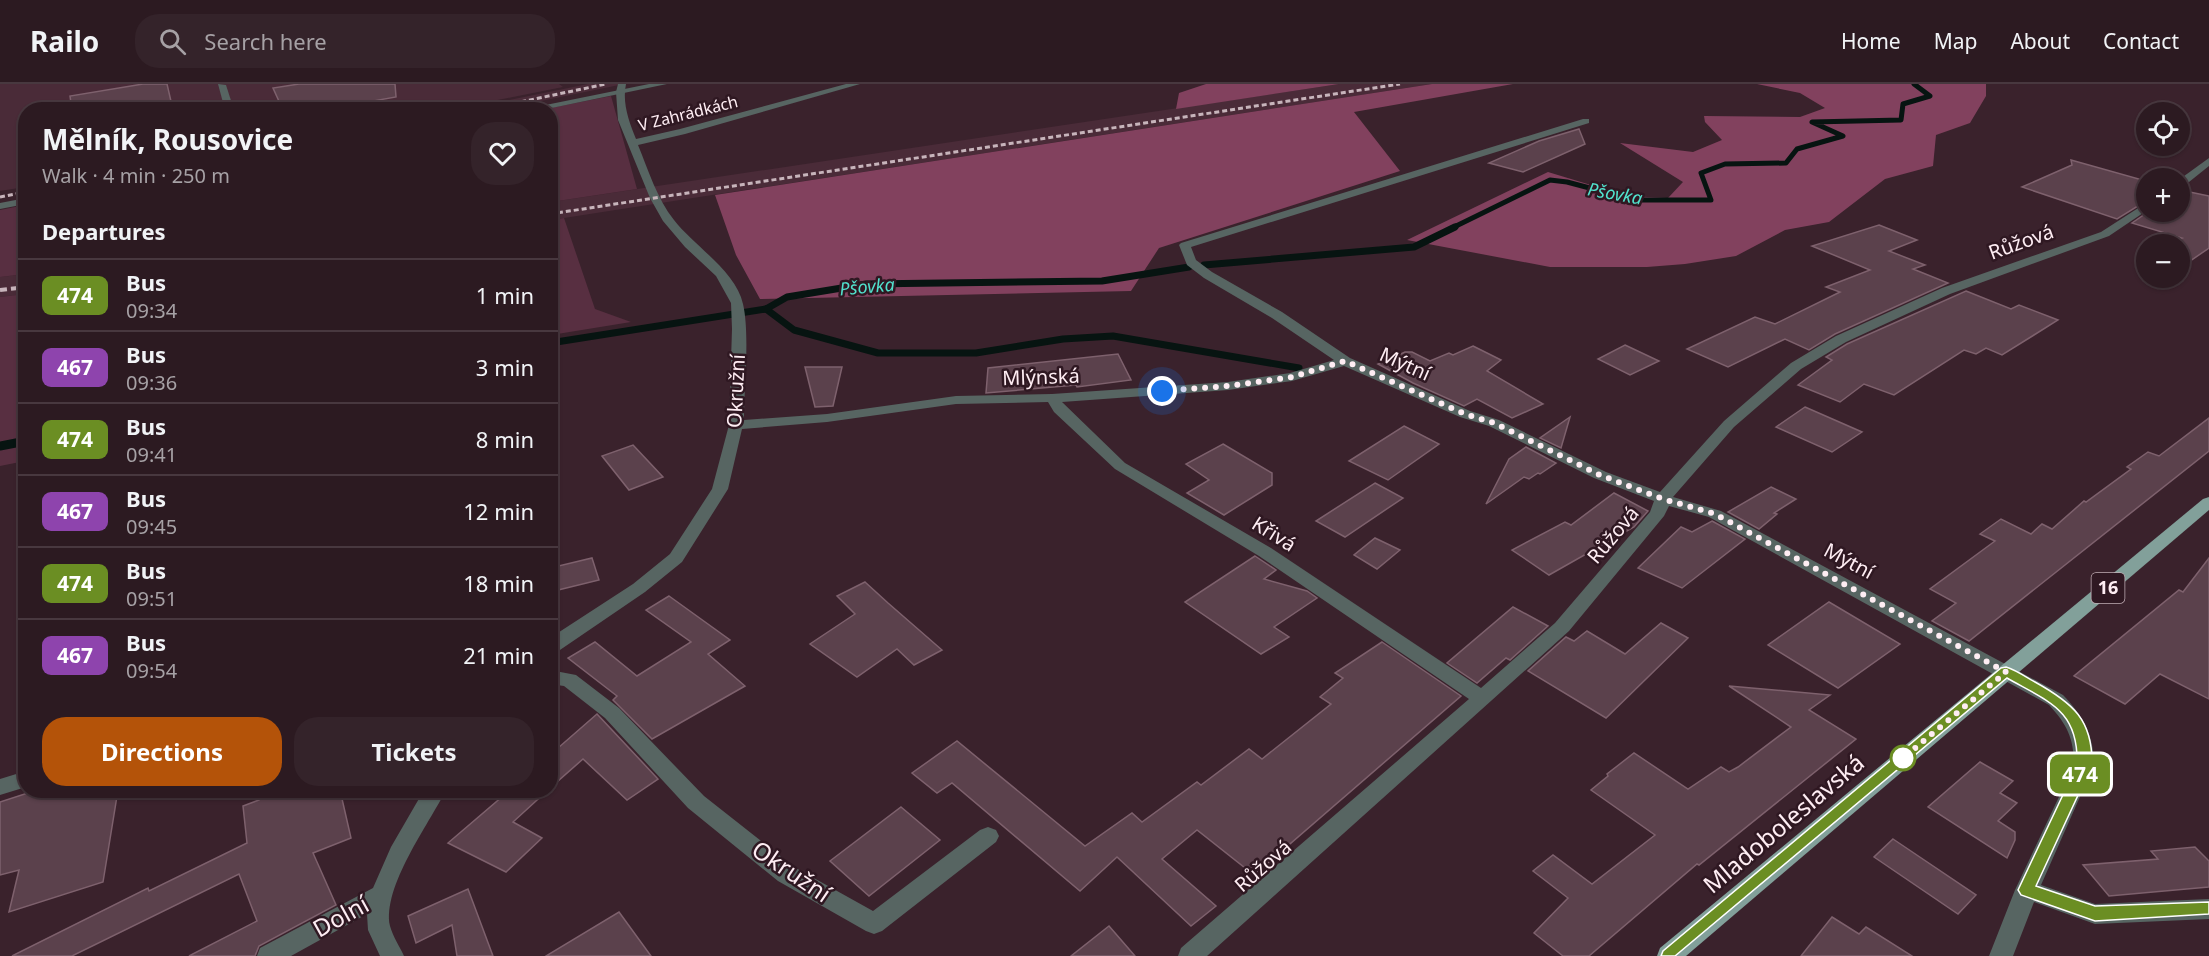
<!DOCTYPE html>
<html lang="en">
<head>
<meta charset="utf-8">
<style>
	:root { --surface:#2c1a21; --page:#34232a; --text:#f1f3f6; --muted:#a6a1a5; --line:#48383f; --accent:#b45309 }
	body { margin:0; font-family:"Noto Sans",sans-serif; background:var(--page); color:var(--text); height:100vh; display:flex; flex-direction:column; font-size:22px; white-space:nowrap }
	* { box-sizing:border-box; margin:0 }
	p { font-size:20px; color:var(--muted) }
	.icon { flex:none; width:33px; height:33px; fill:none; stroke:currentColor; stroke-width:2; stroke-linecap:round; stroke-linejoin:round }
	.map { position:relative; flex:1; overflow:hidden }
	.drawer { position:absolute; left:18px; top:18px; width:540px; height:696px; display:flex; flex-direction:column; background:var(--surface); border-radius:24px; box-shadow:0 2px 4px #0004,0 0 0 2px var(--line) }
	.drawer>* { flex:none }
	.badge { padding:0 12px; border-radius:9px; font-size:21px; line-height:39px }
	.controls { position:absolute; left:2136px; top:18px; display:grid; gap:12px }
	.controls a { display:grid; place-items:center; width:54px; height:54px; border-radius:50%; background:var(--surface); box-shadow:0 2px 4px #0004,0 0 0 2px var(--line); font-size:30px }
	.you { position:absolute; width:30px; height:30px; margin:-15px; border:4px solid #fff; border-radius:50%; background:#1a73e8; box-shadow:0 0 0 9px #1a73e833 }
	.map>.badge { position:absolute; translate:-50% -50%; box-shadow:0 0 0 3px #fff }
	h2 { padding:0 24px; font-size:22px; line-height:54px }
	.round { display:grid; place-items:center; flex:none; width:63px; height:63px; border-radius:24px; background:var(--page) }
	.head { display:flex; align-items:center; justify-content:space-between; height:102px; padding:0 24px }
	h1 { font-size:28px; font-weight:700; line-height:45px }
	.cta { display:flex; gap:12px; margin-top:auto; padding:12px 24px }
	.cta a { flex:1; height:69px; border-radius:24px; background:var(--accent); color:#fff; font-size:24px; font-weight:700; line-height:69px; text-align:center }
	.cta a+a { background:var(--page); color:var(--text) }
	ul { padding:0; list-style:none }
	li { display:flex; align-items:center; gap:18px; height:72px; padding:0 24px; border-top:2px solid var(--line) }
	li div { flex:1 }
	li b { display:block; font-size:22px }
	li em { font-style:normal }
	li .badge { min-width:66px; font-weight:700; text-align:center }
	header { display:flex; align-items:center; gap:36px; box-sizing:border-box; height:84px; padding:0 30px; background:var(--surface); border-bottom:2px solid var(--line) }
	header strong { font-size:28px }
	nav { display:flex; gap:33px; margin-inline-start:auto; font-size:21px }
	.search { width:420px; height:54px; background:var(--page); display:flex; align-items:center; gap:15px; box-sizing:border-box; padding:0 21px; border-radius:24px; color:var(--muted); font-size:22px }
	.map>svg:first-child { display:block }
</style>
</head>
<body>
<header>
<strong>Railo</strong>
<div class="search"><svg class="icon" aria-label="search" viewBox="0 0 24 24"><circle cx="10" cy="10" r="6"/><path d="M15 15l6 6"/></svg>Search here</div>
<nav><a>Home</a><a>Map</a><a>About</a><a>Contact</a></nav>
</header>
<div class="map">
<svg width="2209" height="872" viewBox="0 0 2209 872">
	<rect width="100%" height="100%" fill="#3a222c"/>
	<g fill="#4a2b38">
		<path d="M0 0H559L563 3 448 26H26L25 103 0 107Z"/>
		<path d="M588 0H624L502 25 460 26Z"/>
		<path d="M1339 0H1432L551 136V118Z"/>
		<path d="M25 190V210L0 213V193Z"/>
	</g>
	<g fill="#582f41">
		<path d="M611 12 637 105 551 118 550 26H540Z"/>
		<path d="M25 121V190L0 193V126Z"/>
		<path d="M564 134 595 225 631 238 551 251V136Z"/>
		<path d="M25 210V377L0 382V213Z"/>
	</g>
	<g fill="#82415e">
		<path d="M1206 0H1339L1176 25 1179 9Z"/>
		<path d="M1432 0H1513L1354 28 1400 87 1159 164 1131 207 760 215 736 171 715 111Z"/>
		<path d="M1757 0H1986V12L1970 39 1936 51 1933 82 1885 95 1829 138 1785 146 1736 172 1685 180 1647 183H1550L1407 156 1548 88 1627 112 1668 114 1683 98 1620 59 1693 68 1722 56 1705 38 1704 32 1800 33 1825 24 1800 9Z"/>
	</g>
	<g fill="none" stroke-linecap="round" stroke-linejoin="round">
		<path stroke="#071411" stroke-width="5" d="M1452 144 1550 96 1567 98 1635 116H1711L1701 89 1725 80 1786 79 1797 65 1843 52 1812 38 1901 36 1903 20 1930 12 1914 0"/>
		<g stroke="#071411" stroke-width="7">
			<path d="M1204 181 1414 163 1455 143"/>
			<path d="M766 225 794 246 878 269H976L1063 255 1113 252 1299 284"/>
			<path d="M550 259 766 225 787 213 866 200 1102 197 1189 183"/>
		</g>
		<path stroke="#071411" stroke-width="9" d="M0 362 26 357"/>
	</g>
	<g fill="#5b414c" stroke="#7e616d" stroke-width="1.5">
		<path d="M143 0H167L173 26H72L70 12Z"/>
		<path d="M299 0H395L396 13 323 26H283L273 4Z"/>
		<path d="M1579 45 1585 60 1523 88 1489 79 1539 57Z"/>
		<path d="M2071 76 2146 97V117L2117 135 2022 103 2072 81Z"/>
		<path d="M2180 106 2209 112V164L2180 184V160H2167L2182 154 2132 139 2148 128H2180Z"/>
		<path d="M1879 141 1917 156 1889 167 1925 181 1913 185 1948 199 1835 250 1809 266 1785 255 1728 283 1687 265 1755 233 1775 240 1840 208 1826 203 1870 186 1812 162Z"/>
		<path d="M1966 207 2011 225 2019 221 2058 236 2002 271 1986 264 1976 270 1964 266 1894 311 1864 300 1840 318 1798 301 1832 276 1826 273 1847 260Z"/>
		<path d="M1625 261 1659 277 1630 291 1598 275Z"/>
		<path d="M1473 262 1501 276 1487 287 1543 320 1512 334 1477 315 1464 322 1413 299 1378 280 1405 268H1412L1430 277 1449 269 1453 271Z"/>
		<path d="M1118 270 1131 296 1077 303 1076 301 986 309 988 284Z"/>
		<path d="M805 283H842L833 322 815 323Z"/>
		<path d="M1805 323 1862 348 1832 368 1776 343Z"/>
		<path d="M1570 333 1561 364 1540 354Z"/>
		<path d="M2209 334V367L1969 557 1932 537 1956 519 1930 505 1995 457 1980 450 2001 435 2031 450 2042 440 2052 445 2084 417 2086 418 2131 385 2127 383 2148 368 2159 372Z"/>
		<path d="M1404 342 1439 360 1388 396 1349 377Z"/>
		<path d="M1223 360 1272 389V401L1224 431 1187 409 1209 396 1186 380Z"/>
		<path d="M633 361 663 393 629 406 602 372Z"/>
		<path d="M1526 363 1556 379 1540 390 1538 389 1529 395 1524 393 1486 420 1509 375Z"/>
		<path d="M1375 399 1403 414 1345 453 1316 437Z"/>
		<path d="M1771 403 1796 415 1774 429 1777 430 1759 445 1728 428Z"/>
		<path d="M1614 409 1648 427 1634 443 1549 491 1512 466 1565 438 1571 441Z"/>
		<path d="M1712 437 1745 455 1682 504 1638 484 1681 443 1692 448Z"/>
		<path d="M1375 454 1400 466 1377 485 1354 471Z"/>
		<path d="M1255 472 1276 486 1264 495 1307 507 1317 514 1274 543 1289 553 1261 570 1185 518Z"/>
		<path d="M592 474 599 496 550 508V484Z"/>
		<path d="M2209 474V615L2160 590 2125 620 2074 592 2179 506 2183 508Z"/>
		<path d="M865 498 888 519 942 566 914 581 897 565 857 593 810 560 855 530 837 512Z"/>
		<path d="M669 512 730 556 708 570 745 602 652 655 613 616 617 612 568 574 595 558 637 592 691 558 646 526Z"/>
		<path d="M1829 518 1900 560 1838 604 1768 561Z"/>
		<path d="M1513 523 1548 542 1510 576 1506 574 1477 599 1447 579Z"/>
		<path d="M1661 539 1688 554 1606 634 1528 587 1566 553 1574 557 1587 547 1625 570Z"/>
		<path d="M1382 558 1461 612 1254 791 1197 746 1162 775 1216 822 1191 842 1117 773 1080 807 952 699 937 709 912 689 957 657 1085 762 1132 729 1142 738 1197 698 1201 701 1249 665 1262 675 1331 620 1320 613 1343 594 1335 589Z"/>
		<path d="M1729 602 1830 611 1809 626 1856 655 1699 781 1697 780 1589 872H1563L1534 849 1568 814 1533 787 1553 771 1592 800 1655 751 1591 706 1608 692 1607 690 1634 669 1688 705 1721 683 1729 688 1738 683 1791 643Z"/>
		<path d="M597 630 658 695 627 716 583 675 550 704V671Z"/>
		<path d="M1980 678 2013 697 2000 709 2017 719 1998 737 2015 748V756L2007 774 1928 723Z"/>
		<path d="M37 706H118L103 798 9 828 19 786 0 791V718Z"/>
		<path d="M258 706H340L351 754 313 769 336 821 259 862 255 872H189L257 837 239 790 72 872H12L148 804 149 807 247 759 243 722 259 716Z"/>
		<path d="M510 706H548L513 738 542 754 506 788 448 759Z"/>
		<path d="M901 723 940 756 869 812 830 777Z"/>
		<path d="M1893 755 1976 811 1958 830 1874 773Z"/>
		<path d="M2195 763 2209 777V803L2109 812 2083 781 2158 775 2151 767Z"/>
		<path d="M468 805 493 872H457L452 841 416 859 408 832Z"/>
		<path d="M619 828 651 872H546Z"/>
		<path d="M1832 833 1859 850 1866 843 1912 872H1801Z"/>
		<path d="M1109 842 1135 872H1071Z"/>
	</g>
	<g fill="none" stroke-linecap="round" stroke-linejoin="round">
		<path fill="#576562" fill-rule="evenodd" d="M218 0 226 1 234 26H225Z"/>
		<g fill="#576562" fill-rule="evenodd">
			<path d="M618 0H626C622 19 629 38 636 55L680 45 846 0H860L685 50 638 61C648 85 657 115 674 136 694 162 736 187 743 220 750 250 744 304 744 336L827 330 956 312 1052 310 1228 298 1290 289 1334 276 1272 234 1204 194 1187 181 1179 161 1181 159 1583 35H1589V39L1191 163 1196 176 1212 188 1282 228 1350 274 1470 327 1499 336 1606 388 1660 408 1724 337 1791 279 1836 252 1942 204 2101 148 2146 119V127L2109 152 1950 210 1846 258 1801 285 1734 343 1673 413 1721 427 2063 611C2083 632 2094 651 2094 681L2041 801 2095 820 2209 815V835L2095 840 2034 818 2013 872H1989L2015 806 2074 681C2074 655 2067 640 2049 621L1709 433 1669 422 1664 432 1569 547 1207 872H1178L1181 864 1469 615 1259 472 1115 385 1054 328 1048 318 956 320 827 338 742 345 728 405 682 478 645 508 557 568 550 569V554L633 500 670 470 712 405 729 341 732 245 731 219 716 192 685 163 663 137 650 114 618 36 616 8ZM1344 282 1460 333 1489 342 1594 394 1654 417 1650 428 1555 539 1481 604 1271 464 1125 379 1062 318 1228 306 1292 297Z"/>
			<path d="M2209 74V82L2184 102 2180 103V95Z"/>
			<path d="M550 586 576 591 619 624 704 712 794 783 873 827 980 746 988 743 996 746 999 752 996 758 882 847 874 850 866 847 778 797 688 724 605 634 564 602 550 600Z"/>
			<path d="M26 687V703L0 711V695Z"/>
			<path d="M424 706H446C429 740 382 803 390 842 393 853 400 863 404 872H380L368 846 367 830 291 872H257L260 864 373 804 391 763Z"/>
		</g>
		<g fill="#576562" fill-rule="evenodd">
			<path d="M649 0H667L542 26H521Z"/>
			<path d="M26 114V120L0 125V119Z"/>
		</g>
		<path fill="#82a09a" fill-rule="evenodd" d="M2209 413V426L1686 872H1657L1660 864 2203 415Z"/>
		<g stroke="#c7b4bb" stroke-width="3" stroke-dasharray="5 3" stroke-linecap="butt">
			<path d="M482 26 606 0"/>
			<path d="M0 113 26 108"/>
			<path d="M550 130 1400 0"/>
		</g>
		<path stroke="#c7b4bb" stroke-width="4" stroke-dasharray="7 4" stroke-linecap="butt" d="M0 206 26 203"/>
	</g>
	<path fill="#6b8e23" stroke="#fff" stroke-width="1.5" d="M2006 583C2016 586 2026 593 2035 598 2073 619 2093 636 2092 681L2036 802 2095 822 2209 818V830L2095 837 2021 811 2018 806 2077 681C2079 626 2049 618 2007 594L1675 872H1661L1663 867 2001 584Z"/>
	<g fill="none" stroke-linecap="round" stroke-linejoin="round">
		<path stroke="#feedf3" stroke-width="6" stroke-dasharray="0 10.8" d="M1162 307 1228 302 1292 293 1345 277 1465 330 1494 339 1600 391 1663 415 1715 430 2006 588 1902 675 1903 674"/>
	</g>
	<circle fill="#fff" stroke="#6b8e23" stroke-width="3" cx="1903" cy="674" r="12"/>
	<g text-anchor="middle" stroke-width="5" stroke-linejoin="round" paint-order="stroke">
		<g font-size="16" fill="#feedf3" stroke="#2f1822">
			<text transform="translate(688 29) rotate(-14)" y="6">V Zahrádkách</text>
		</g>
		<g font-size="18" font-style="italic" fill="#51e2cd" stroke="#2f1822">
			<text transform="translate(1615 110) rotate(10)" y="6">Pšovka</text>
			<text transform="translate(867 203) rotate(-5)" y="6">Pšovka</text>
		</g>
		<rect fill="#2f1822" stroke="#c0adb4" stroke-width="1.5" x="2091.5" y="489" width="33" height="30" rx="4.5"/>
		<g font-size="18" font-weight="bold" fill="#feedf3">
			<text x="2108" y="510">16</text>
		</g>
		<g font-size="20" fill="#feedf3" stroke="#2f1822">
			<text transform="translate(2021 158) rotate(-20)" y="7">Růžová</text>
			<text transform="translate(1405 280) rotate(24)" y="7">Mýtní</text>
			<text transform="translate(1041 293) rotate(-2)" y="7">Mlýnská</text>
			<text transform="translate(736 307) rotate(-87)" y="7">Okružní</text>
			<text transform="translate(1274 450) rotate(32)" y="7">Křivá</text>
			<text transform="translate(1613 451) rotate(-50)" y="7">Růžová</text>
			<text transform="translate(1849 477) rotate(28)" y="7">Mýtní</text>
			<text transform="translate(1263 782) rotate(-41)" y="7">Růžová</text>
		</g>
		<g font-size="24" fill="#feedf3" stroke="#2f1822">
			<text transform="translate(1784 740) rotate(-40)" y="8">Mladoboleslavská</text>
			<text transform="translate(791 788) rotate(34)" y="8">Okružní</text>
			<text transform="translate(341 833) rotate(-29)" y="8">Dolní</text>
		</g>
	</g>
</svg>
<div class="controls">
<a><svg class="icon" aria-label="locate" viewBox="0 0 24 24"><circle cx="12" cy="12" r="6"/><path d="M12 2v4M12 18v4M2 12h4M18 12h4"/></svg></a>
<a>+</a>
<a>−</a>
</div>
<div class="you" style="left:1162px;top:307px"></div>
<b class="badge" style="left:2080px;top:690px;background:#6b8e23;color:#fff">474</b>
<section class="drawer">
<div class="head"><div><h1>Mělník, Rousovice</h1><p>Walk · 4 min · 250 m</p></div><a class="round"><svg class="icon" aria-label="heart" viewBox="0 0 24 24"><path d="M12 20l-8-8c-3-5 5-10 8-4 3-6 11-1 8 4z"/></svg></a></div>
<h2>Departures</h2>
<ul>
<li><span class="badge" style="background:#6b8e23;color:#fff">474</span><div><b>Bus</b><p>09:34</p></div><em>1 min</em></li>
<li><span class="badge" style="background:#8e44ad;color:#fff">467</span><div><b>Bus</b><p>09:36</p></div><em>3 min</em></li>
<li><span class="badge" style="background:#6b8e23;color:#fff">474</span><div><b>Bus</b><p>09:41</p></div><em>8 min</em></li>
<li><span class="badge" style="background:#8e44ad;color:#fff">467</span><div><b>Bus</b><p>09:45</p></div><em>12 min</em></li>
<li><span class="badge" style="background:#6b8e23;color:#fff">474</span><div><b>Bus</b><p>09:51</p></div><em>18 min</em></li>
<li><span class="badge" style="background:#8e44ad;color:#fff">467</span><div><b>Bus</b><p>09:54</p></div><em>21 min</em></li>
</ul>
<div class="cta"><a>Directions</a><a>Tickets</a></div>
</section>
</div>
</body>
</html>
